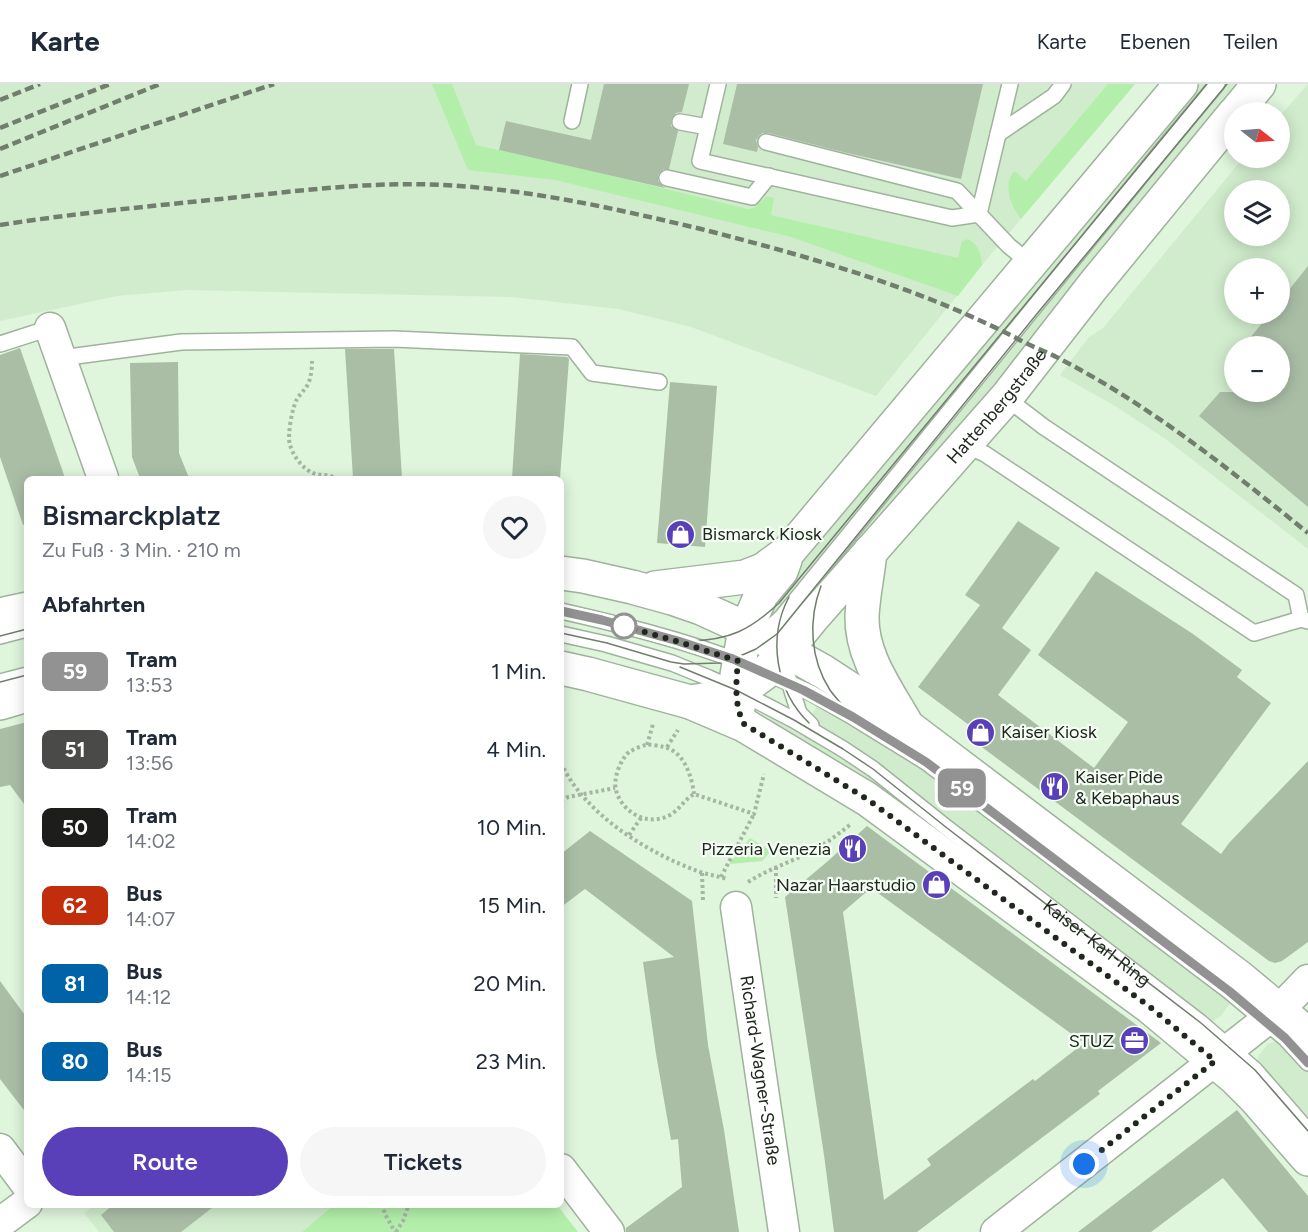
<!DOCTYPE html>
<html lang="de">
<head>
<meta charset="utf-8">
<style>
	:root { --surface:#fff; --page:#f6f6f7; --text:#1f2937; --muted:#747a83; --line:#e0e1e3; --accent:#5940b8 }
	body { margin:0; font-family:Figtree,sans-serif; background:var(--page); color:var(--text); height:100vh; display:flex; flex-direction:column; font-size:22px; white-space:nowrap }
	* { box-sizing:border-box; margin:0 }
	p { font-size:20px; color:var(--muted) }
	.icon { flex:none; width:33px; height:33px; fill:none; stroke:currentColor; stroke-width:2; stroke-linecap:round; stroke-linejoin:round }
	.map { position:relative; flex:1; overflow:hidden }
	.sheet { position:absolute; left:24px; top:392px; width:540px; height:732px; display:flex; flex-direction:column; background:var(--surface); border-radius:9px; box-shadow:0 3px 15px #0003 }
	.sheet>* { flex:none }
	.badge { padding:0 12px; border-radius:9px; font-size:21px; line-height:39px }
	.needle { width:39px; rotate:107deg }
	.buttons { position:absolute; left:1224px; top:18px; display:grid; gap:12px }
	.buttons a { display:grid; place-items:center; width:66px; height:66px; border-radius:50%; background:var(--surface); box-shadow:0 3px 15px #0003; font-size:30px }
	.you { position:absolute; width:30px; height:30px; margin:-15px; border:4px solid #fff; border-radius:50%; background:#1a73e8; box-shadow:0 0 0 9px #1a73e833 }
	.map>.badge { position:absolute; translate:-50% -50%; box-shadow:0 0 0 3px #fff }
	h2 { padding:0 18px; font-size:22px; line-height:54px }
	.round { display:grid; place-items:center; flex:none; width:63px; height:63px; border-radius:32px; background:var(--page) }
	.headline { display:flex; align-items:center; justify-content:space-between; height:102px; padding:0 18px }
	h1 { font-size:28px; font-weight:600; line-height:45px }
	.button { display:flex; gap:12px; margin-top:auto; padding:12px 18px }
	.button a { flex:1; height:69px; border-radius:36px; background:var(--accent); color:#fff; font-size:24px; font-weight:600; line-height:69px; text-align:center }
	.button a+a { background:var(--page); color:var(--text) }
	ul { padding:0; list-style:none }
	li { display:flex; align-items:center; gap:18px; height:78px; padding:0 18px }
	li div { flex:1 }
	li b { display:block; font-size:22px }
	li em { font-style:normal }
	li .badge { min-width:66px; font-weight:700; text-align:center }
	header { display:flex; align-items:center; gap:36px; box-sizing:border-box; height:84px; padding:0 30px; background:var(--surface); border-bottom:2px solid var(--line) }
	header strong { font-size:28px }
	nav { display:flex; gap:33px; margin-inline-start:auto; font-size:21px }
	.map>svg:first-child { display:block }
</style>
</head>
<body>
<header>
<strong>Karte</strong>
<nav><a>Karte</a><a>Ebenen</a><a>Teilen</a></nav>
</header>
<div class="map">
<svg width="1308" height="1148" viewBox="0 0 1308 1148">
	<rect width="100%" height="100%" fill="#dff5dc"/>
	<g fill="#d1eccd" fill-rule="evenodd">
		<path d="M0 0H1135L982 181 876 312 691 243 618 225 511 213 186 206 117 212 0 237Z"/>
		<path d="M1199 0H1244L797 539 785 547 768 538 777 508 1022 210Z"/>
		<path d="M1308 0V465L1167 356 1115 322 1060 291 1089 253 1103 244 1243 74H1280V32ZM1234 106H1280V152H1234ZM1234 184H1280V230H1234ZM1234 262H1280V308H1234Z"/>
		<path d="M831 601 1230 911V919L1221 932 1210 939 781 646 765 629 802 645Z"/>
		<path d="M1285 954 1308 966V1059L1255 982 1259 971 1268 960Z"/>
		<path d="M96 1120 335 1121 302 1148H99L84 1129Z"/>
	</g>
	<g fill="#b3efaa">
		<path d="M432 0H452L476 61 584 85 748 125 754 124 767 112 774 114 771 131 958 174 962 157 968 155C979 161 981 170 982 181L958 212 791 153 555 96 468 86Z"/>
		<path d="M1108 0H1135L1021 135C1011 122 1003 103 1013 88H1016L1026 97Z"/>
		<path d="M750 754 771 767 762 777 729 780Z"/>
		<path d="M335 1120 557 1121 578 1148H302Z"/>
	</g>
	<g fill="#aabea6" fill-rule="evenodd">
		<path d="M604 0H689L682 28 676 29 671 36V42L678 47 669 85H664L658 91V97L665 104 499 66 506 37 591 56Z"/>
		<path d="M737 0H983L961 95 843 68 768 49H762L759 52 756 56 758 63 757 68 723 60Z"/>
		<path d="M1308 182V423L1199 332 1220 308H1280V262H1243L1270 230H1280V217Z"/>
		<path d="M20 264 65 394H27V440L23 441 0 373V271Z"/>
		<path d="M345 265H394L402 394H353Z"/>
		<path d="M520 270 567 273 569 275 560 394H512Z"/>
		<path d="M178 278 179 369 189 394H140L132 373 130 279Z"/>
		<path d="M670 298 717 302 705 463 657 459Z"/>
		<path d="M1018 437 1060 464 1002 544 1031 566 998 611 1094 684 1128 638 1038 571 1096 487 1193 550 1242 586 1237 593 1271 619 1181 740 1221 770 1229 759 1308 677V858L1282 877 1275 879 1269 877 967 652 973 644 918 603 980 521 965 511Z"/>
		<path d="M27 638V724L10 701 0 703V645Z"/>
		<path d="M867 742 1161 959 1098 1007 1100 1010 917 1148H834L824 1071 785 813 828 777ZM871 804 1084 959 1035 997 1033 995 927 1075 931 1081 884 1116 843 828Z"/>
		<path d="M590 747 692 817 708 961 724 1046 739 1148H626V1144L682 1103 678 1055 671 1056 656 970 643 878 674 873 585 805 561 823V770Z"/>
		<path d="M0 897 27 934V1030L0 995Z"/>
		<path d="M1237 1026 1308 1112V1148H1268L1223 1094 1151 1148H1078Z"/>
		<path d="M114 1120H217L181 1148H114L101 1131Z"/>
	</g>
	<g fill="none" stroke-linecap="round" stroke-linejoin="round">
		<defs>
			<g id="lane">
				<path d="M718 0 700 77 952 134 979 130 1010 0"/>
				<path d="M572 37 580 0"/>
				<path d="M680 38 708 43"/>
				<path d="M998 50 1054 12 1063 0"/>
				<path d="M766 58 957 107 1009 162 1031 180"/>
				<path d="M667 94 752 113 769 92"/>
				<path d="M0 260 50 244"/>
				<path d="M61 274 181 258 394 255 572 263 592 289 659 298"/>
				<path d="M1006 314 1044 343 1296 511 1301 535"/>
				<path d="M964 360 985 370 1254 549 1301 535 1308 537"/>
				<path d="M561 527C622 541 684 556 743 579"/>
				<path id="s1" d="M561 550 606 560 672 579 709 594 736 606 794 636 843 665 873 685 947 744 1201 939 1255 986 1308 1047"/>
				<path d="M0 552 27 545"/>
				<path d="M758 552 770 544 782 533 1167 60 1217 0"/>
				<path d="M765 588 811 609 853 633 926 678 1229 907 1285 954 1308 979"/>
				<path d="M788 594 799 629 811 641"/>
				<path d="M0 598 27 591"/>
			</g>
			<g id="street">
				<path d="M50 244 103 394"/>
				<path id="s2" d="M736 823 784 1148"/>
				<path d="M0 1065 27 1101"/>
				<path d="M561 1085 609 1148"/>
				<path d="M0 1139 27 1119"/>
				<path d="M996 1148 1171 1011 1279 926 1308 896"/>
			</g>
			<g id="secondary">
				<path d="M1236 28 1259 0"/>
				<path d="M870 468C868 489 863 511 862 532 861 571 886 605 905 638"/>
				<path d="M561 489 583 492 632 503 672 514 701 524 747 545 824 588 907 642 1239 893 1299 943 1308 953"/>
				<path d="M655 504 745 493 763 486 789 467 1181 0"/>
				<path d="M0 531 27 525"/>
				<path d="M561 584 588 590 690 618 744 641 867 715 1150 923 1235 994 1254 1013 1308 1075"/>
				<path id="s3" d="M690 618 716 614 751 599 766 588 777 577 813 533 1006 314 1093 202 1234 30"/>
				<path d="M0 619 27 611"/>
				<path d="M738 625 737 591 744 551 761 511 781 487 785 476"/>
			</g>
		</defs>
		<use href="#lane" stroke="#9fb39c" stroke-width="18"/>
		<use href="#street" stroke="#9fb39c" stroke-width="33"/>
		<use href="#secondary" stroke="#9fb39c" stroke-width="36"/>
		<g stroke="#a5b6a2" stroke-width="4" stroke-dasharray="3 3" stroke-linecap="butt">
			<path d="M312 277C312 284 311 294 308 300 305 306 300 310 297 315 292 324 287 352 290 361 293 371 300 381 309 387 317 393 328 389 335 394"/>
			<path d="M647 661 653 640"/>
			<path d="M667 663 678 646"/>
			<path d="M561 679C585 731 648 769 700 788 709 791 718 792 727 795"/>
			<path d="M694 710C692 693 684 667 664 663 659 662 651 660 646 661 641 662 632 666 629 668 620 676 613 695 616 706 622 729 648 743 670 731 679 726 684 716 694 710L754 730 764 690"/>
			<path d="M561 717 568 713 615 704"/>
			<path d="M629 751 641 734"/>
			<path d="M776 783V814"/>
			<path d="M702 789 703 817"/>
			<path d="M721 793 754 730"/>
			<path d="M748 798C767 786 788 779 808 769 823 762 837 751 851 740"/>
			<path d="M382 1120 385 1130 395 1148"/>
			<path d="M396 1148 403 1137 409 1120"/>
		</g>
		<use href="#lane" stroke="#fff" stroke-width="15"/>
		<use href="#street" stroke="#fff" stroke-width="30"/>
		<use href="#secondary" stroke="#fff" stroke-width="33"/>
		<g stroke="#717e6e" stroke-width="1.5">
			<path d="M821 502C808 536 810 575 830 606 834 612 840 618 845 624"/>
			<path d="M789 513C767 554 776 607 809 639"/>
			<path d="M561 527 602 536 678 557 733 575 766 588 803 606 853 633 926 678 1158 853 1251 925 1285 954 1308 979"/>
			<path d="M561 549 607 559 671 578 684 580 720 579 733 575 756 565 777 550 1036 231 1227 0"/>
			<path d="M0 552 27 545"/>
			<path d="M690 557C730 556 750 546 779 519L1207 0"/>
			<path d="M680 583 736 606 794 636 843 665 873 685 947 744 1201 939 1255 986 1308 1047"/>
			<path d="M0 598 27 591"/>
		</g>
		<g stroke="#717e6e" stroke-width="4.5" stroke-dasharray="9 4.5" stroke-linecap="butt">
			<path d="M0 16 40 0"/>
			<path d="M0 44 110 0"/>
			<path d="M0 65 160 0"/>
			<path d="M0 92 274 0"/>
			<path d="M0 141C76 129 153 122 230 114 306 106 383 96 460 102 542 108 621 126 701 145 810 173 918 203 1018 255 1032 263 1048 268 1062 276 1151 322 1230 386 1308 449"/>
		</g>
	</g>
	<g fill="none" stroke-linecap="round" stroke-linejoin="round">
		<defs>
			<path id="line" d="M561 527 602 536 678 557 733 575 803 606 853 633 926 678 1229 907 1285 954 1308 979"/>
		</defs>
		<use href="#line" stroke="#fff" stroke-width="14"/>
		<use href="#line" stroke="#929292" stroke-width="9"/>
		<path stroke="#20271e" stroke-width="6" stroke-dasharray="0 10.8" d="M624 542 679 558 738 577C736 599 734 621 744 640L867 715 1150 923 1215 977 1084 1080"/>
	</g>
	<defs>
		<symbol id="shop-disc" viewBox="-11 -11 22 22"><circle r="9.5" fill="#5940b8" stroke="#f5fef4"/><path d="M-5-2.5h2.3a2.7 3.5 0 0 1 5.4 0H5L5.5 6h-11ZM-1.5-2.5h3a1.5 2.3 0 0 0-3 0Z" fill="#fff"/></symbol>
		<symbol id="restaurant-disc" viewBox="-11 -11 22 22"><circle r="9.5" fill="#5940b8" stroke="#f5fef4"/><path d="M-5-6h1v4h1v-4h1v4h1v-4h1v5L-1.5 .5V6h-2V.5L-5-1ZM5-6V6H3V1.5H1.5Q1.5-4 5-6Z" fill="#fff"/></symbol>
		<symbol id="office-disc" viewBox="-11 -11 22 22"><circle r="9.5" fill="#5940b8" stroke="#f5fef4"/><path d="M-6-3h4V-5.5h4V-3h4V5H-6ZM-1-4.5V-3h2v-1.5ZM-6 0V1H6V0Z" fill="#fff"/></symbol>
	</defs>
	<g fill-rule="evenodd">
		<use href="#shop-disc" x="664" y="434" width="33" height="33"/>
		<use href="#shop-disc" x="964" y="632" width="33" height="33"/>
		<use href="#restaurant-disc" x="1038" y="686" width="33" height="33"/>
		<use href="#restaurant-disc" x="836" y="748" width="33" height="33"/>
		<use href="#shop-disc" x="920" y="784" width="33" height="33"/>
		<use href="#office-disc" x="1118" y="940" width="33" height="33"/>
	</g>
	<circle fill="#fff" stroke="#929292" stroke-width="3" cx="624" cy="542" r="12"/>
	<g text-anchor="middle" stroke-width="4.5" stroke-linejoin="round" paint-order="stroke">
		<g font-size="18" fill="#20271e" stroke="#f5fef4">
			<text dy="6" stroke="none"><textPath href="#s3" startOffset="435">Hattenbergstraße</textPath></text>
			<text dy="6" stroke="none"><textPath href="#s1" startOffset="626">Kaiser-Karl-Ring</textPath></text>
			<text dy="6" stroke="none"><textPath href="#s2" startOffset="165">Richard-Wagner-Straße</textPath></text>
		</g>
		<g font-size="18" fill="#20271e" stroke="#f5fef4" text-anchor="start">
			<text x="702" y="456">Bismarck Kiosk</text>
			<text x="1001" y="654">Kaiser Kiosk</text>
			<text x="1075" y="699">Kaiser Pide<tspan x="1075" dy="21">&amp; Kebaphaus</tspan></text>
			<text x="831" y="771" text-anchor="end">Pizzeria Venezia</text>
			<text x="916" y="807" text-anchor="end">Nazar Haarstudio</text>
			<text x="1114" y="963" text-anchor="end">STUZ</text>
		</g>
	</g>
</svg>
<div class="buttons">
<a><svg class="needle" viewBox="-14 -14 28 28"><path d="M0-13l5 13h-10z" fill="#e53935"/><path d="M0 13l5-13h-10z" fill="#747a83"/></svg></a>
<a><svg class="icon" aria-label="layers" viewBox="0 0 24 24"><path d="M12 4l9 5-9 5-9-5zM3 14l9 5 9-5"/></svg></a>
<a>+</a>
<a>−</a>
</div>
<div class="you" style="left:1084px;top:1080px"></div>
<b class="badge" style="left:962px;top:704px;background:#929292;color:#fff">59</b>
<section class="sheet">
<div class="headline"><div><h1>Bismarckplatz</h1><p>Zu Fuß · 3 Min. · 210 m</p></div><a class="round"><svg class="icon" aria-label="heart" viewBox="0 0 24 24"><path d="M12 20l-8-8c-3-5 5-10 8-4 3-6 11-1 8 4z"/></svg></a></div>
<h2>Abfahrten</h2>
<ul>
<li><span class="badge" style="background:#929292;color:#fff">59</span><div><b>Tram</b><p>13:53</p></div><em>1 Min.</em></li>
<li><span class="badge" style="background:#4a4a49;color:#fff">51</span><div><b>Tram</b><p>13:56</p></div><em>4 Min.</em></li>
<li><span class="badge" style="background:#1d1d1b;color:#fff">50</span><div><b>Tram</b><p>14:02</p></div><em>10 Min.</em></li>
<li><span class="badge" style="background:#c22e0c;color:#fff">62</span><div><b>Bus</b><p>14:07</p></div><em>15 Min.</em></li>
<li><span class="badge" style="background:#0062a7;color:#fff">81</span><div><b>Bus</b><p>14:12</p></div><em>20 Min.</em></li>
<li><span class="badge" style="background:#0062a7;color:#fff">80</span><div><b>Bus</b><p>14:15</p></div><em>23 Min.</em></li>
</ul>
<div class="button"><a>Route</a><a>Tickets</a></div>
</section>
</div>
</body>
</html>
